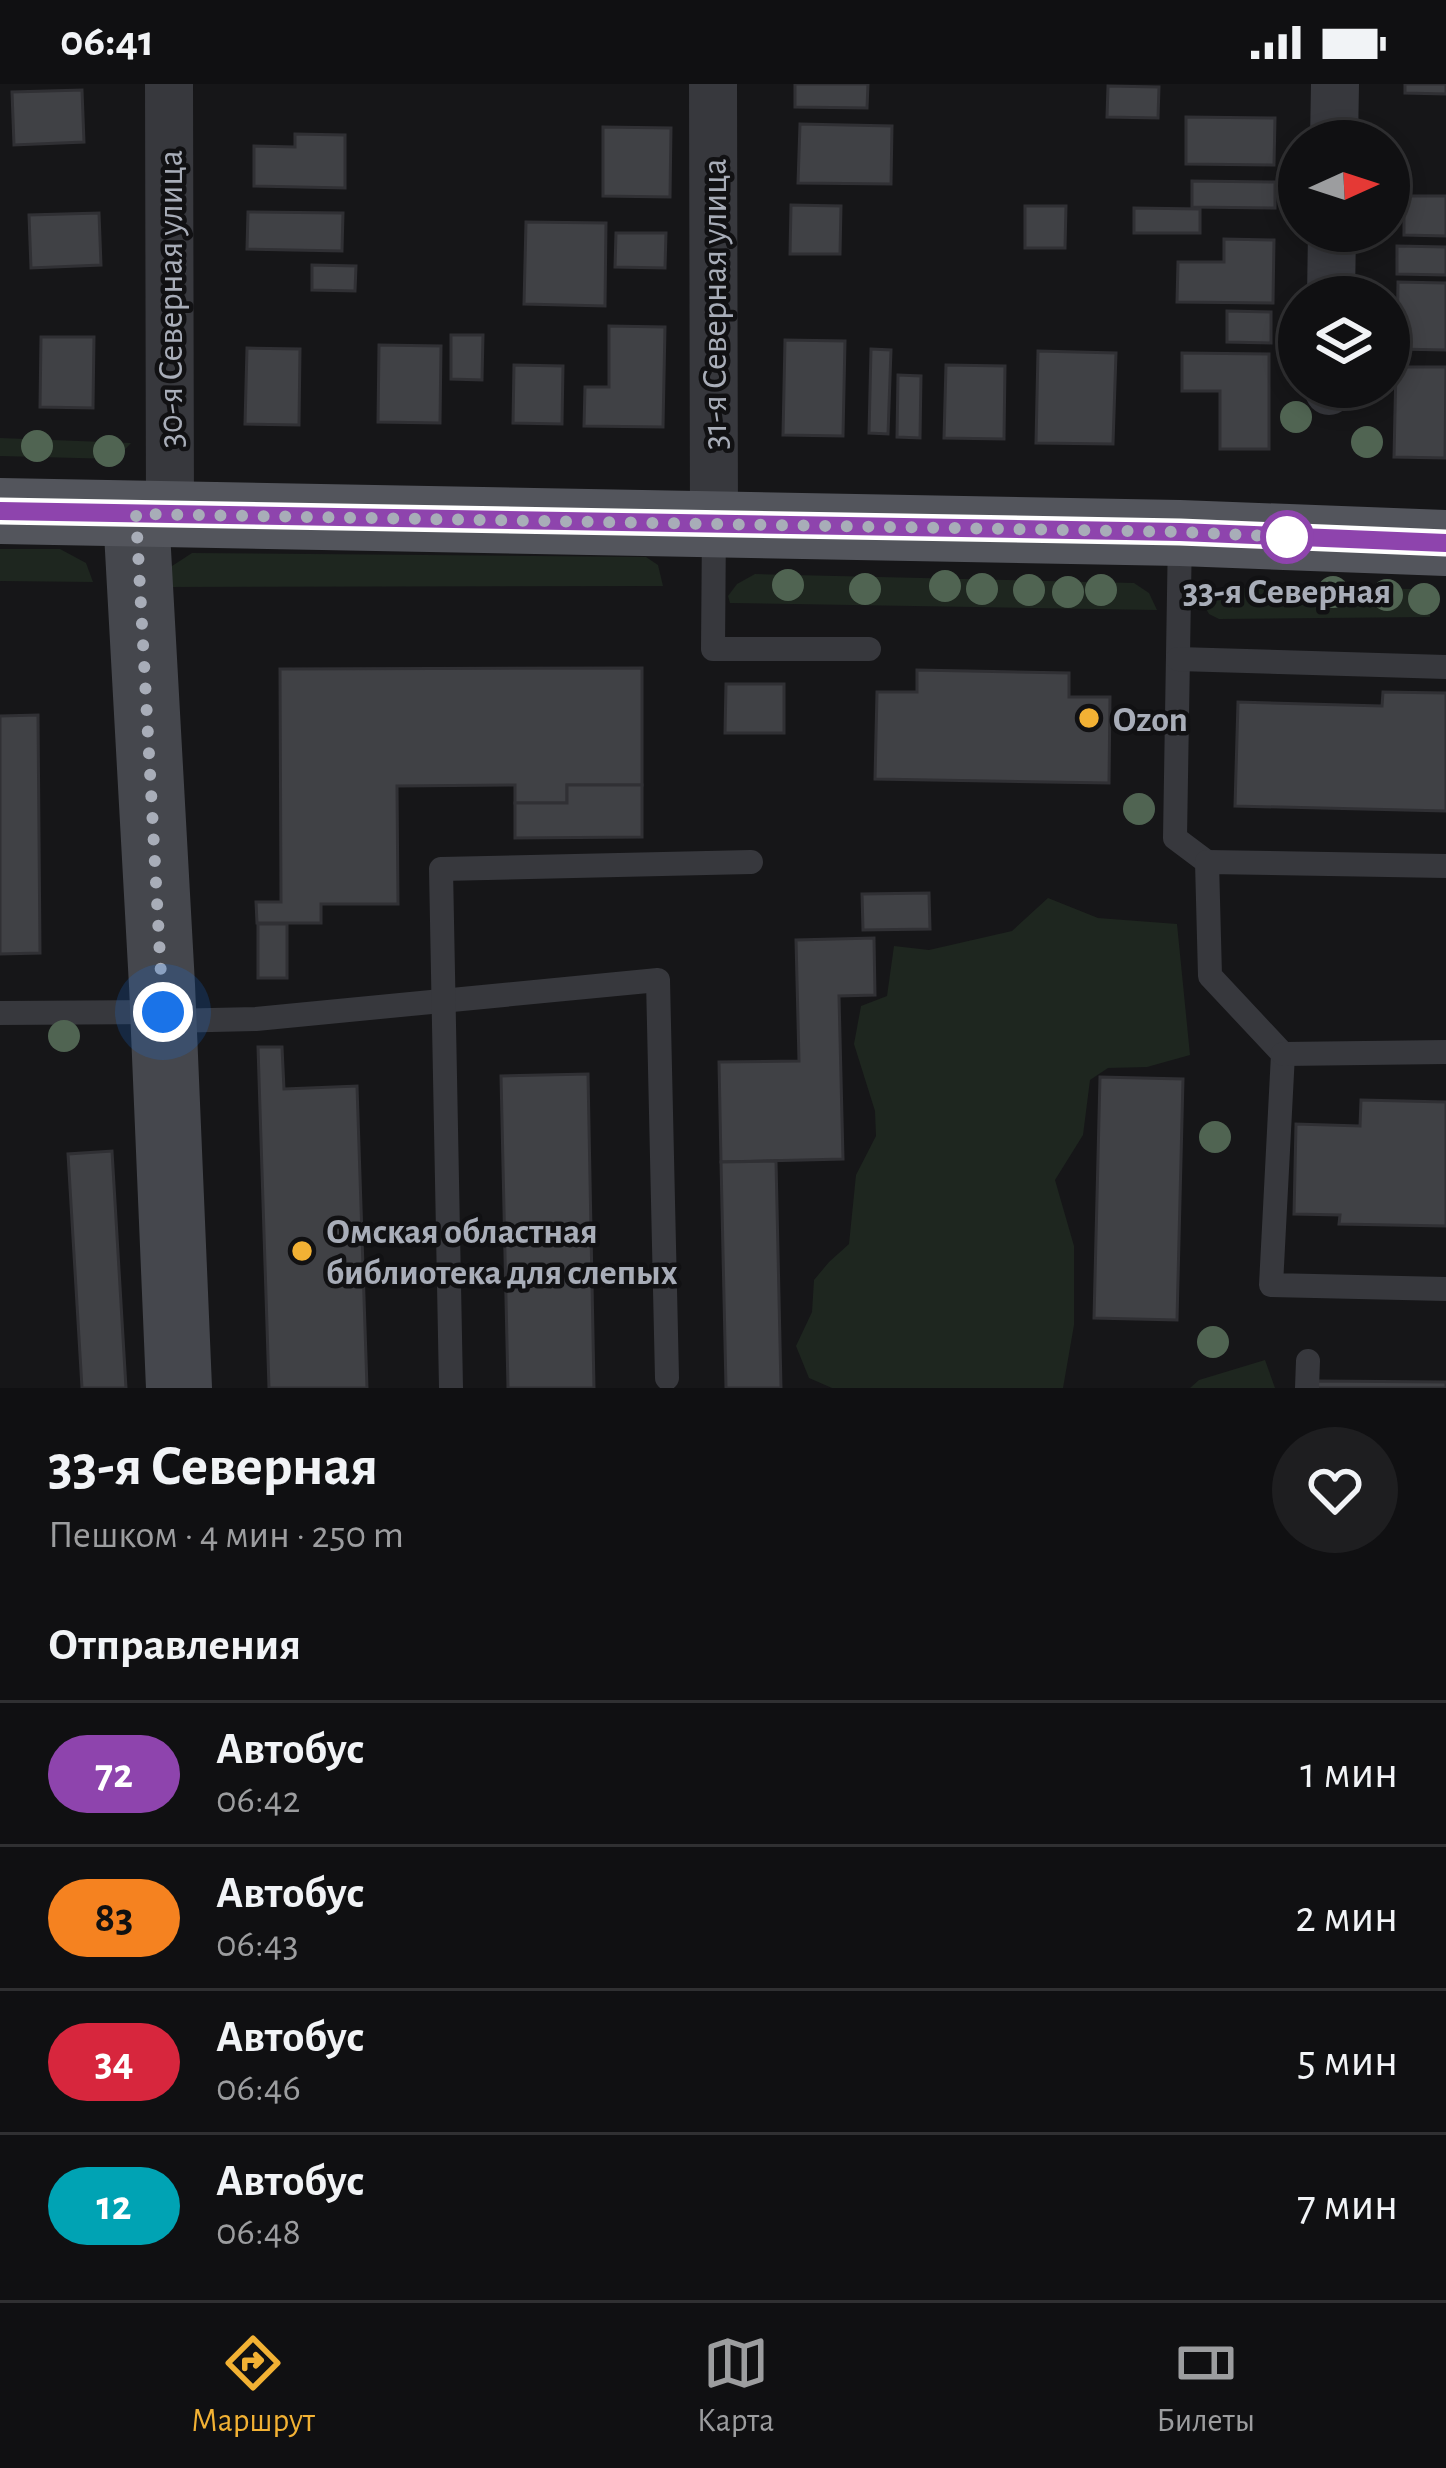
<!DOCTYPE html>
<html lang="ru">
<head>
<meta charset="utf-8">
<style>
	:root { --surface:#101012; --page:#1e1e20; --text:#f1f3f6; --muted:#9c9d9f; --line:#303032; --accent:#f2b134 }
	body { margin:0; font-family:"Alegreya Sans",sans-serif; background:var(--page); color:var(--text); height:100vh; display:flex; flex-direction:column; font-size:45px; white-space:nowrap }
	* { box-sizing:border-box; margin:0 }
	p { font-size:39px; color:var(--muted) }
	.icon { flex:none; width:66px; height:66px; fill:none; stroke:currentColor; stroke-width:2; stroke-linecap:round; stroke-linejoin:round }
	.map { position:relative; height:1304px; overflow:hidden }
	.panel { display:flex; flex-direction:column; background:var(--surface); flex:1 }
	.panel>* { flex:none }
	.badge { padding:0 24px; border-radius:39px; font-size:42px; line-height:78px }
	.needle { width:78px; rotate:87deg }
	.buttons { position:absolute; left:1278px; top:36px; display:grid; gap:24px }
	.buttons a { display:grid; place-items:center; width:132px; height:132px; border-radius:50%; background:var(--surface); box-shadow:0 6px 18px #0003,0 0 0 3px var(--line); font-size:60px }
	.you { position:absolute; width:60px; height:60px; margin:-30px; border:9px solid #fff; border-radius:50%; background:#1a73e8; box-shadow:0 0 0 18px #1a73e833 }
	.map>.badge { position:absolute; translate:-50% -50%; box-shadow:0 0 0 6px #fff }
	h2 { padding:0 48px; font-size:45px; line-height:108px }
	.round { display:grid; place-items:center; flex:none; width:126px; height:126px; border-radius:63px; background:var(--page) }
	.headline { display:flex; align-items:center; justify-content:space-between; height:204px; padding:0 48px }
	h1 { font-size:57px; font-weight:600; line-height:90px }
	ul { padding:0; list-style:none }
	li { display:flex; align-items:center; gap:36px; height:144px; padding:0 48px; border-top:3px solid var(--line) }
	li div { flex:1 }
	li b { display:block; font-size:45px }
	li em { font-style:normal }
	li .badge { min-width:132px; font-weight:700; text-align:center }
	.status { display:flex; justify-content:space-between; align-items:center; height:84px; padding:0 60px; background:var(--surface); direction:ltr }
	.status svg { height:33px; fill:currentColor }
	.tabs { display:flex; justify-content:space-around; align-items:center; height:168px; border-top:3px solid var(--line); background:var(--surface); font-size:33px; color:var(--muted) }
	.tabs a { display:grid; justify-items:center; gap:6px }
	.tabs .on { color:var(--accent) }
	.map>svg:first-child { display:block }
</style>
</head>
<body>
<div class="status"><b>06:41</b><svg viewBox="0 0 49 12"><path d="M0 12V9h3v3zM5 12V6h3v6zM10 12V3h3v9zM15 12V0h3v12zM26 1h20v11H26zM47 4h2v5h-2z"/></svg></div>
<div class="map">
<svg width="1446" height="1304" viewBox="0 0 1446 1304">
	<rect width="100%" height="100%" fill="#161618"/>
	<g fill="#1e261f">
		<path d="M0 354 131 359 116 375 0 372Z"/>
		<path d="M0 465H60L86 479 93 498 0 497Z"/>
		<path d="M192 469 646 473 658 481 663 502 165 503 172 482Z"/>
		<path d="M755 490 1134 499 1149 509 1157 526 730 519 728 512 737 500Z"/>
		<path d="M1229 504 1430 505V533L1219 535 1209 530 1202 518 1211 508Z"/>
		<path d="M1048 814 1098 834 1177 840 1190 971 1147 983 1108 984 1090 996 1083 1051 1055 1096 1074 1162V1241L1063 1304H832L809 1294 796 1262 812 1228 814 1196 829 1178 849 1160 856 1091 876 1052 875 1027 854 960 861 922 887 912 894 862 929 866 1012 847Z"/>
		<path d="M1265 1276 1275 1304H1190L1199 1296Z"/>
	</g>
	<g fill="#404145" stroke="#303034" stroke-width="3">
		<path d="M795 0H868L867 24 795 23Z"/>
		<path d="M1405 0H1446V10L1405 9Z"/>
		<path d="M1108 2 1159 3 1158 34 1107 33Z"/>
		<path d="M82 6 84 58 14 61 12 8Z"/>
		<path d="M1186 33 1275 34 1274 81 1186 80Z"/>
		<path d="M800 40 892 42 891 100 798 99Z"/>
		<path d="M603 43 671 44 670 113 603 112Z"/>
		<path d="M295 50 345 51V104L254 102V62L295 63Z"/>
		<path d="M1192 97 1275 98V124L1192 123Z"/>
		<path d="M1404 112H1446V152L1404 151Z"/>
		<path d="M791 121 841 122 840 170H790Z"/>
		<path d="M1025 122H1066L1065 164H1025Z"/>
		<path d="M1134 124 1200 125V149H1134Z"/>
		<path d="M248 128 343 129 342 167 247 165Z"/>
		<path d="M99 129 101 181 31 184 29 131Z"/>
		<path d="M526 138 606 139 605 222 524 220Z"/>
		<path d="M616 149H666L665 184 615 183Z"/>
		<path d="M1224 155 1274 156 1273 219 1177 218 1178 178H1224Z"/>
		<path d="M1397 162 1446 163V191L1397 190Z"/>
		<path d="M312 181 356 182 355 207 312 206Z"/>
		<path d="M1398 198 1446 199V266L1397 265Z"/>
		<path d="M1227 227 1271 228V259L1227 258Z"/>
		<path d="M609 242 665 243 663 343 584 342 585 303H609Z"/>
		<path d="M451 251H483L482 296 451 295Z"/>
		<path d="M41 253H94L93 324 40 323Z"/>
		<path d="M785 256 845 257 843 352 783 351Z"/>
		<path d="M379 261 441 262 440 339 378 338Z"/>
		<path d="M247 264 300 265 299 341 245 340Z"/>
		<path d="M871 265 891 266 888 350 869 349Z"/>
		<path d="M1038 267 1116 269 1113 360 1036 359Z"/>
		<path d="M1182 269 1269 270V365H1220V307H1182Z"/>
		<path d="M514 281 563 282 562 340 513 339Z"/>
		<path d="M946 281 1005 282 1004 355 944 354Z"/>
		<path d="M1396 283H1446L1445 374 1394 373Z"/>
		<path d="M898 291 921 292 920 354 897 353Z"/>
		<path d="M642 584V701H567V719H515V701L397 702 398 820H321V839H257L256 818H281L280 585Z"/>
		<path d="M917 586 1069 589V613H1110L1109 699 875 695 877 608H917Z"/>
		<path d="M726 600H784V649H725Z"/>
		<path d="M1383 608 1446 609V727L1235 722 1238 618 1382 622Z"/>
		<path d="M38 631 40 869 0 870V632Z"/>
		<path d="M567 701H642V753L515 754V719H567Z"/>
		<path d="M929 809 930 845 863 846 862 810Z"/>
		<rect x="258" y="840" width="29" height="54"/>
		<path d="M874 854 875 911 839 912 843 1075 721 1078 719 978 799 977 796 856Z"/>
		<path d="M258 963H282L284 1005 357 1002 367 1304H269Z"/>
		<path d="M588 990 594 1304H508L501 992Z"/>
		<path d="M1100 993 1183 995 1177 1236 1094 1234Z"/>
		<path d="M1361 1016 1446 1018V1142L1339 1140 1340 1131 1294 1130 1296 1040 1360 1042Z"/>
		<path d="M112 1067 126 1304H82L68 1070Z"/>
		<path d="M776 1077 781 1304H726L721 1078Z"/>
		<path d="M1317 1297 1446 1298V1304H1317Z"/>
	</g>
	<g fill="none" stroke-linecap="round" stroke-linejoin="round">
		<g stroke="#37383d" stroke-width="24">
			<path d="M714 441 713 565H869"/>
			<path d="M1180 449 1175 754 1207 778"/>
			<path d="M1178 575 1446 583"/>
			<path d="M1446 782 1207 778 1210 892 1283 970 1271 1201 1446 1205"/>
			<path d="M0 929 160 928"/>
			<path d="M167 937 256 935 658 896 667 1294"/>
			<path d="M1283 970 1446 968"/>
			<path d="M451 1304 441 785 751 778"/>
			<path d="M1307 1304 1308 1277"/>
		</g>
		<g stroke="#37383d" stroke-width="48">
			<path d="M169 0 170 430"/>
			<path d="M713 0 714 441"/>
			<path d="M1334 57 1335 0"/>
			<path d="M1331 213 1332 147"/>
			<path d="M1329 307V303"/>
		</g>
		<path stroke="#45474d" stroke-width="66" d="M136 430 162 901 179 1304"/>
		<path stroke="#53555c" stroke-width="66" d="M0 427 1180 449 1446 459"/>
	</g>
	<g fill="#506452">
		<circle cx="1296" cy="333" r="16"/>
		<circle cx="1367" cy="358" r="16"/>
		<circle cx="37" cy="362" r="16"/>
		<circle cx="109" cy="367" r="16"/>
		<circle cx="788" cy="501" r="16"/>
		<circle cx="945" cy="502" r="16"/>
		<circle cx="865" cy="505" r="16"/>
		<circle cx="982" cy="505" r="16"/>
		<circle cx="1029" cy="506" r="16"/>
		<circle cx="1101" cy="506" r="16"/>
		<circle cx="1068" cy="508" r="16"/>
		<circle cx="1333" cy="508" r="16"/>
		<circle cx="1387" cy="511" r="16"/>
		<circle cx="1424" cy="515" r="16"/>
		<circle cx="1139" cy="725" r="16"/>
		<circle cx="64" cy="952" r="16"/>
		<circle cx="1215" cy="1053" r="16"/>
		<circle cx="1213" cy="1258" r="16"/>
	</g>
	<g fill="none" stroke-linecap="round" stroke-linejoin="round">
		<defs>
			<path id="line" d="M0 427 1180 448 1446 459"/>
		</defs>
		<use href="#line" stroke="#fff" stroke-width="27"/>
		<use href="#line" stroke="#8e44ad" stroke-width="18"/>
		<path stroke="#a8adb8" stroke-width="12" stroke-dasharray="0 21.6" d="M163 928 136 430 1180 448 1287 453"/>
	</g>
	<circle fill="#fff" stroke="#8e44ad" stroke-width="6" cx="1287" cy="453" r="24"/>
	<g fill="#f2b134" stroke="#111113" stroke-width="4.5">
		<circle cx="1089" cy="634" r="12"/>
		<circle cx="302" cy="1167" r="12"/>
	</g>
	<g text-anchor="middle" stroke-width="9" stroke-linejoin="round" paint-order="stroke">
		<g font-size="36" fill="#a8adb8" stroke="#111113">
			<text transform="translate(169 215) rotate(-90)" y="13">30-я Северная улица</text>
			<text transform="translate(713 220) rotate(-90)" y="13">31-я Северная улица</text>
		</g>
		<g font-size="36" font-weight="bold" fill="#a8adb8" stroke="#111113">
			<text x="1287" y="519">33-я Северная</text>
		</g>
		<g font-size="36" font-weight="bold" fill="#a8adb8" stroke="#111113" text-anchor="start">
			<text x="1113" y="647">Ozon</text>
			<text x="326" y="1159">Омская областная<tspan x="326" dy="41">библиотека для слепых</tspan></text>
		</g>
	</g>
</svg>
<div class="buttons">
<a><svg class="needle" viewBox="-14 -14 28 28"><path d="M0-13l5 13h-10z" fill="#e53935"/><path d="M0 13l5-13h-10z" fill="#9c9d9f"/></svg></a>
<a><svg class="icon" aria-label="layers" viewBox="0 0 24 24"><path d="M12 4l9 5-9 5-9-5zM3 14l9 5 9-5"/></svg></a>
</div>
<div class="you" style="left:163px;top:928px"></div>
</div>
<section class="panel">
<div class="headline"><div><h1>33-я Северная</h1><p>Пешком · 4 мин · 250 m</p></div><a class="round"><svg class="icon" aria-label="heart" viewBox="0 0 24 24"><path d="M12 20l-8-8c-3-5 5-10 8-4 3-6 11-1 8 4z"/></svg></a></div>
<h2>Отправления</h2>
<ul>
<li><span class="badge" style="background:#8e44ad;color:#fff">72</span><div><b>Автобус</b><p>06:42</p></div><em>1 мин</em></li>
<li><span class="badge" style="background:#f58220;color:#111">83</span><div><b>Автобус</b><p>06:43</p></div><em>2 мин</em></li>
<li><span class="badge" style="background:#d7263d;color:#fff">34</span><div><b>Автобус</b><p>06:46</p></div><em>5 мин</em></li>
<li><span class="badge" style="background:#00a3b4;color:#fff">12</span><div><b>Автобус</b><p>06:48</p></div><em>7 мин</em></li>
</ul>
</section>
<nav class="tabs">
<a class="on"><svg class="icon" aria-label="directions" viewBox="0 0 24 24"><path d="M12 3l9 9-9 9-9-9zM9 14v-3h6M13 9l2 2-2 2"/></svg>Маршрут</a>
<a><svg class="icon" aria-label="map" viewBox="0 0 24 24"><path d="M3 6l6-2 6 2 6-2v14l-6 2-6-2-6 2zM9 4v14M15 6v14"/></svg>Карта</a>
<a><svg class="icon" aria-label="tickets" viewBox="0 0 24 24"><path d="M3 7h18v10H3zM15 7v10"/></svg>Билеты</a>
</nav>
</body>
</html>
